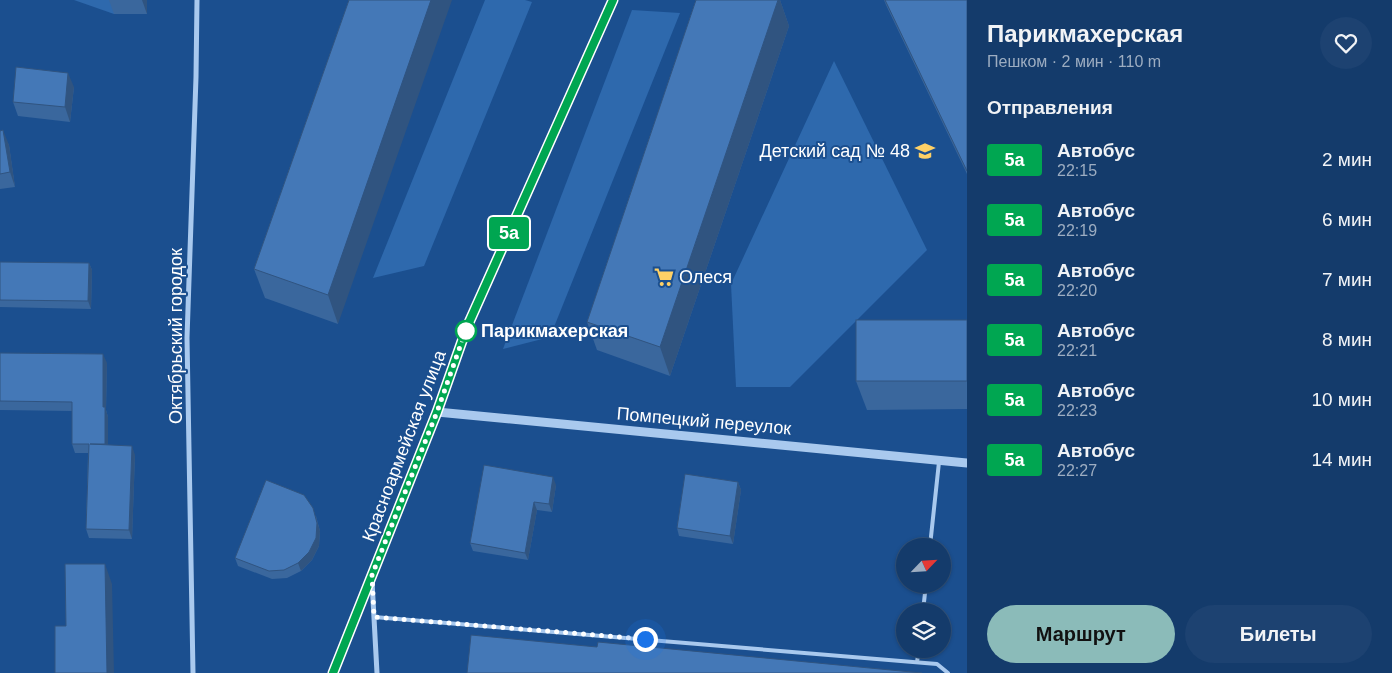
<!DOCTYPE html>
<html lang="ru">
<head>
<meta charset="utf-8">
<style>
	:root { --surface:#143b6b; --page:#1d4271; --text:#f1f3f6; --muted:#9dadc1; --line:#33557e; --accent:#8bbbb9 }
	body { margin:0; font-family:Helvetica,sans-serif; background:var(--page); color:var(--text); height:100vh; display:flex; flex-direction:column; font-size:19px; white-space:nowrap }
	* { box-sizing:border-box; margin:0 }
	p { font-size:16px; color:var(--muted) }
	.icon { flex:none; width:28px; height:28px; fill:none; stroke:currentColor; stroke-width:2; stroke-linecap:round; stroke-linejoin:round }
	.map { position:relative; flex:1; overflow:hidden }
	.drawer { display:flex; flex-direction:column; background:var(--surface); width:425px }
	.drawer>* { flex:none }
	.badge { padding:0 10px; border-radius:4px; font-size:18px; line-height:32px }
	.needle { width:32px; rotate:65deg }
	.fabs { position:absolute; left:896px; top:538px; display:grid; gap:10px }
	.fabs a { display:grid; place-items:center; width:55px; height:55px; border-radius:50%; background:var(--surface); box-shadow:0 1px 4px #0004,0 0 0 1px var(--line); font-size:25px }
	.you { position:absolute; width:25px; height:25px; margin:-12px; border:4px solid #fff; border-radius:50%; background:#1a73e8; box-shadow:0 0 0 8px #1a73e833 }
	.map>.badge { position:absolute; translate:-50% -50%; box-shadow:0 0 0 2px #fff }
	h2 { padding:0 20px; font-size:19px; line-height:45px }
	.round { display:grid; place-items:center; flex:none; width:52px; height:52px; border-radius:26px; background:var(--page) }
	.headline { display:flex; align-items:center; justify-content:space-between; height:85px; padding:0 20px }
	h1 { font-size:24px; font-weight:600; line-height:38px }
	.button { display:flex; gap:10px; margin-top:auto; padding:10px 20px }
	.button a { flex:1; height:58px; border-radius:30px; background:var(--accent); color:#111; font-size:20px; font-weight:600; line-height:58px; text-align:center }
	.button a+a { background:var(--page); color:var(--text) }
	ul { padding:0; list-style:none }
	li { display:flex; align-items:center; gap:15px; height:60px; padding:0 20px }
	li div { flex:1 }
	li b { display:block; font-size:19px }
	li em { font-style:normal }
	li .badge { min-width:55px; font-weight:700; text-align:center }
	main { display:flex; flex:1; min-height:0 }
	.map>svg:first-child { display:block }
</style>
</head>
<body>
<main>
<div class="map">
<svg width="967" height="673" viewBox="0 0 967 673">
	<rect width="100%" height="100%" fill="#1b4f8f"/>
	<g fill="#2e69ad">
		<path d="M74 0H114V14Z"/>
		<path d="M485 0H525L532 2 424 266 373 278Z"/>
		<path d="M632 10 680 13 550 337 503 349Z"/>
		<path d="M834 61 927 250 790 387H736L731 284Z"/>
	</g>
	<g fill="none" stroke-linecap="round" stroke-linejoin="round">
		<g stroke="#a9c9ee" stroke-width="4">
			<path d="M930 546 939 462"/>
			<path d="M923 611 926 584"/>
			<path d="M374 617 937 664 948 673"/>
			<path d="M917 662 919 649"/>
		</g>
		<g stroke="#a9c9ee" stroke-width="5">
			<path d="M372 581 377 673"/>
			<path d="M193 673 187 338 196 77 197 0"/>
		</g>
		<g stroke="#a9c9ee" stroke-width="9">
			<path d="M437 412 967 463"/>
			<path d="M333 673 437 412 467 327 613 0"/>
		</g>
	</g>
	<g fill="#3a679d">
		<path d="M109 0H147V14H114Z"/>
		<path d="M349 0 338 324 265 298 254 269Z"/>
		<path d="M696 0H780L789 26 670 376 597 350 587 322Z"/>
		<path d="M884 0H967V174L886 5Z"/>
		<path d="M74 87 70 122 18 116 13 102Z"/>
		<path d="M0 131 9 145 15 187 0 189Z"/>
		<path d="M0 262 89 263 92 270 91 309 0 307Z"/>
		<path d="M967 320V409L867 410 856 381Z"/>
		<path d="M0 353 107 363 106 410 108 417V445L135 455 132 539 89 538 86 529 88 453H75L72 444V411L0 410Z"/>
		<path d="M738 482 741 490 733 544 679 536 677 528Z"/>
		<path d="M556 485 552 512 537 510 528 560 473 551 470 543Z"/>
		<path d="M316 516 320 531 319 546 312 560 301 571 287 578 272 579 238 566 235 558Z"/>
	</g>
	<g fill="#305480">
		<path d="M142 0H147V14Z"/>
		<path d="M431 0H452L338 324 328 295Z"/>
		<path d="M778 0H780L789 26 670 376 660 347Z"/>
		<path d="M68 73 74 87 70 122 65 107Z"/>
		<path d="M3 130 9 145 15 187 10 172Z"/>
		<path d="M89 263 92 270 91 309 88 301Z"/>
		<path d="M103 354 107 363 106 410 108 417V453L105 444 103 407Z"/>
		<path d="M132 446 135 455 132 539 129 530Z"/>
		<path d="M553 477 556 485 552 512 549 504Z"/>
		<path d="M738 482 741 490 733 544 730 536Z"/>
		<path d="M534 502 537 510 528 560 525 553Z"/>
		<path d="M313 508 320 531 319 546 312 560 301 571 298 563Z"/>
		<path d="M105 564 112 584 114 673H107Z"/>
	</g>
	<g fill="#4478b7" stroke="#305480">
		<path d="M349 0H431L328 295 254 269Z"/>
		<path d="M696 0H778L660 347 587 322Z"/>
		<path d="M885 0H967V171Z"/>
		<path d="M16 67 68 73 65 107 13 102Z"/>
		<path d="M3 130 10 172 0 174V131Z"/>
		<path d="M0 262 89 263 88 301 0 300Z"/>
		<rect x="856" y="320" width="111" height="61"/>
		<path d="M0 353 103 354V407H105V444H90L132 446 129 530 86 529 89 444H72V402L0 401Z"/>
		<path d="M484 465 553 477 549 504 534 502 525 553 470 543Z"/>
		<path d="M685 474 738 482 730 536 677 528Z"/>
		<path d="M266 480 304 495 313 508 317 523 316 538 309 552 298 563 284 570 269 571 235 558Z"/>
		<path d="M65 564H105L107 673H55V626H66Z"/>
		<path d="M471 635 597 647 598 642 922 673H467Z"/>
	</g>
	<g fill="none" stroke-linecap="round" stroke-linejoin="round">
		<defs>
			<path id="line" d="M333 673 437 412 467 327 613 0"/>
		</defs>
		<use href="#line" stroke="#fff" stroke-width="11"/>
		<use href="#line" stroke="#00a651" stroke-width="8"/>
		<path stroke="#fff" stroke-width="5" stroke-dasharray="0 9" d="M466 331 467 327 437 412 372 575 374 617 645 639"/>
	</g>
	<defs>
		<symbol id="school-bare" viewBox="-9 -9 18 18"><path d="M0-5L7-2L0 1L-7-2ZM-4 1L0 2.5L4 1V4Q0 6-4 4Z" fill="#ffd166" stroke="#1b4f8f" stroke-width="2.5" paint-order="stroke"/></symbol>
		<symbol id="supermarket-bare" viewBox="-9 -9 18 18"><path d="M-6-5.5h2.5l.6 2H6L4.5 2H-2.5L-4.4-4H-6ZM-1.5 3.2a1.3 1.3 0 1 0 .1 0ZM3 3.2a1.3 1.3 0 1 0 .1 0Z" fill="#ffd166" stroke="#1b4f8f" stroke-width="2.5" paint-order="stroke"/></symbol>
	</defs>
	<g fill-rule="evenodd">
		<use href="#school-bare" x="911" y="137" width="28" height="28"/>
		<use href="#supermarket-bare" x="650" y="263" width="28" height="28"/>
	</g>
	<circle fill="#fff" stroke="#00a651" stroke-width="2.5" cx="466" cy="331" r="10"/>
	<g text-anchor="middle" stroke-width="4" stroke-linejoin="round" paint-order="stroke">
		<g font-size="18" fill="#fff" stroke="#1b4f8f" text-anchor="end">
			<text x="910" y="157">Детский сад № 48</text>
			<text x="679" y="283" text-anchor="start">Олеся</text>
		</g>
		<g font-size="18" font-weight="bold" fill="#fff" stroke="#1b4f8f" text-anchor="start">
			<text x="481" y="337">Парикмахерская</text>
		</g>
		<g font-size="18" fill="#fff" stroke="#1b4f8f">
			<text transform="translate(176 336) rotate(-90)" y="6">Октябрьский городок</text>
			<text transform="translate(704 421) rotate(5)" y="6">Помпецкий переулок</text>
			<text transform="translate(404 446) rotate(-69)" y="6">Красноармейская улица</text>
		</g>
	</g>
</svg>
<div class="fabs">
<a><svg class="needle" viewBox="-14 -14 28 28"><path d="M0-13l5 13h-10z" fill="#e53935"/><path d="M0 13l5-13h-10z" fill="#9dadc1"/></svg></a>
<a><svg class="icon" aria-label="layers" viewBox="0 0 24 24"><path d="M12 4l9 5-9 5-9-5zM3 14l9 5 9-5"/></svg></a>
</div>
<div class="you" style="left:645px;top:639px"></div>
<b class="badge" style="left:509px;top:233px;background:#00a651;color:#fff">5а</b>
</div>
<section class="drawer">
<div class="headline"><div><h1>Парикмахерская</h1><p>Пешком · 2 мин · 110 m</p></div><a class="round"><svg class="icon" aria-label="heart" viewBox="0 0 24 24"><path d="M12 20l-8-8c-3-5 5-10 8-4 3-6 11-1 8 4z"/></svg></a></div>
<h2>Отправления</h2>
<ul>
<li><span class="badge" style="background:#00a651;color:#fff">5а</span><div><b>Автобус</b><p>22:15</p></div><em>2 мин</em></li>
<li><span class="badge" style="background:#00a651;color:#fff">5а</span><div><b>Автобус</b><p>22:19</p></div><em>6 мин</em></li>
<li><span class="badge" style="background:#00a651;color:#fff">5а</span><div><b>Автобус</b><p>22:20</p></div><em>7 мин</em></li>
<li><span class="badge" style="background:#00a651;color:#fff">5а</span><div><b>Автобус</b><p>22:21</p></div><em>8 мин</em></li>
<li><span class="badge" style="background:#00a651;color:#fff">5а</span><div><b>Автобус</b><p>22:23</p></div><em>10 мин</em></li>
<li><span class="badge" style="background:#00a651;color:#fff">5а</span><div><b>Автобус</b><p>22:27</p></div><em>14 мин</em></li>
</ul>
<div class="button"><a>Маршрут</a><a>Билеты</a></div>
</section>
</main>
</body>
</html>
